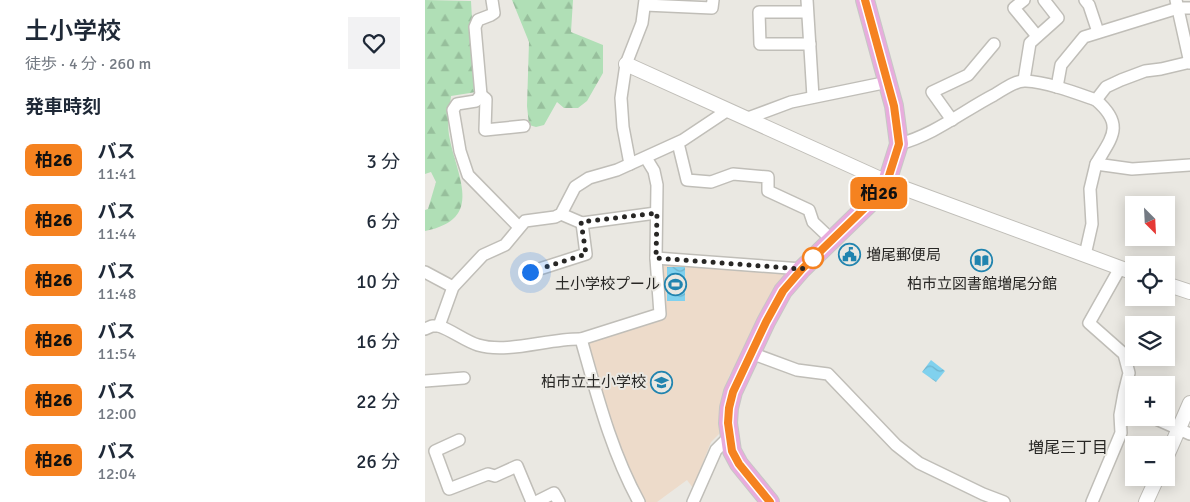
<!DOCTYPE html>
<html lang="ja">
<head>
<meta charset="utf-8">
<style>
	:root { --surface:#fff; --page:#f2f2f3; --text:#1f2937; --muted:#747a83 }
	body { margin:0; font-family:Signika,"Noto Sans JP",sans-serif; background:var(--page); color:var(--text); height:100vh; display:flex; flex-direction:column; font-size:19px; white-space:nowrap }
	* { box-sizing:border-box; margin:0 }
	p { font-size:16px; color:var(--muted) }
	.icon { flex:none; width:28px; height:28px; fill:none; stroke:currentColor; stroke-width:2; stroke-linecap:round; stroke-linejoin:round }
	.map { position:relative; flex:1; overflow:hidden }
	.drawer { display:flex; flex-direction:column; background:var(--surface); width:425px }
	.drawer>* { flex:none }
	.badge { padding:0 10px; border-radius:8px; font-size:18px; line-height:32px }
	.needle { width:32px; rotate:156deg }
	.controls { position:absolute; left:700px; top:196px; display:grid; gap:10px }
	.controls a { display:grid; place-items:center; width:50px; height:50px; border-radius:0px; background:var(--surface); box-shadow:0 2px 12px #0003; font-size:25px }
	.you { position:absolute; width:25px; height:25px; margin:-12px; border:4px solid #fff; border-radius:50%; background:#1a73e8; box-shadow:0 0 0 8px #1a73e833 }
	.map>.badge { position:absolute; translate:-50% -50%; box-shadow:0 0 0 2px #fff }
	h2 { padding:0 25px; font-size:19px; line-height:45px }
	.round { display:grid; place-items:center; flex:none; width:52px; height:52px; border-radius:0px; background:var(--page) }
	.summary { display:flex; align-items:center; justify-content:space-between; height:85px; padding:0 25px }
	h1 { font-size:24px; font-weight:600; line-height:38px }
	ul { padding:0; list-style:none }
	li { display:flex; align-items:center; gap:15px; height:60px; padding:0 25px }
	li div { flex:1 }
	li b { display:block; font-size:19px }
	li em { font-style:normal }
	li .badge { min-width:55px; font-weight:700; text-align:center }
	main { display:flex; flex:1; min-height:0 }
	.map>svg:first-child { display:block }
</style>
</head>
<body>
<main>
<section class="drawer">
<div class="summary"><div><h1>土小学校</h1><p>徒歩 · 4 分 · 260 m</p></div><a class="round"><svg class="icon" aria-label="heart" viewBox="0 0 24 24"><path d="M12 20l-8-8c-3-5 5-10 8-4 3-6 11-1 8 4z"/></svg></a></div>
<h2>発車時刻</h2>
<ul>
<li><span class="badge" style="background:#f58220;color:#111">柏26</span><div><b>バス</b><p>11:41</p></div><em>3 分</em></li>
<li><span class="badge" style="background:#f58220;color:#111">柏26</span><div><b>バス</b><p>11:44</p></div><em>6 分</em></li>
<li><span class="badge" style="background:#f58220;color:#111">柏26</span><div><b>バス</b><p>11:48</p></div><em>10 分</em></li>
<li><span class="badge" style="background:#f58220;color:#111">柏26</span><div><b>バス</b><p>11:54</p></div><em>16 分</em></li>
<li><span class="badge" style="background:#f58220;color:#111">柏26</span><div><b>バス</b><p>12:00</p></div><em>22 分</em></li>
<li><span class="badge" style="background:#f58220;color:#111">柏26</span><div><b>バス</b><p>12:04</p></div><em>26 分</em></li>
</ul>
</section>
<div class="map">
<svg width="765" height="502" viewBox="0 0 765 502">
	<defs>
		<pattern id="forest-firs" width="22" height="20" patternUnits="userSpaceOnUse" patternTransform="scale(1.25)"><rect width="22" height="20" fill="#b0dfb6"/><path d="M5 1l3.5 6h-7zM16 11l3.5 6h-7z" fill="#97bf9c"/></pattern>
		<pattern id="water-waves" width="16" height="10" patternUnits="userSpaceOnUse" patternTransform="scale(1.25)"><rect width="16" height="10" fill="#80d1ee"/><path d="M0 5q4-4 8 0t8 0" fill="none" stroke="#6fb3cc"/></pattern>
	</defs>
	<rect width="100%" height="100%" fill="#eae8e2"/>
	<path fill="#eddbca" d="M242 264 358 271 360 275 347 292 313 362 304 376 294 412 295 433 286 442 268 488 262 480 232 502H219L205 474 186 423 162 349 167 337 240 316 237 267Z"/>
	<g fill="url(#forest-firs)">
		<path d="M0 0 46 1 51 92 26 96C25 108 22 122 24 135 31 176 61 219 0 231V210L3 209 11 182 6 172 0 174Z"/>
		<path d="M87 0H148L146 32 178 45V73L162 101 153 108H139L132 102 119 125 111 127 104 125 102 106 104 42Z"/>
	</g>
	<g fill="url(#water-waves)">
		<rect x="242" y="267" width="18" height="34"/>
		<path d="M506 360 520 371 511 382 497 372Z"/>
	</g>
	<g fill="none" stroke-linecap="round" stroke-linejoin="round">
		<defs>
			<g id="minor">
				<path d="M67 0 69 13 66 15 53 20 50 27 56 95 51 101 32 104 28 110 35 151 43 175 94 227"/>
				<path d="M382 0 388 97"/>
				<path d="M599 0 589 8 612 36"/>
				<path d="M660 0 664 5 673 32"/>
				<path d="M751 0 765 63"/>
				<path d="M220 5 287 8 288 0"/>
				<path d="M382 12H334L335 44H385"/>
				<path d="M599 80 605 43 633 18 619 0"/>
				<path d="M632 87 636 65 659 37 753 8H765"/>
				<path d="M56 95 61 99 60 130 99 126"/>
				<path d="M671 100C700 125 687 137 671 164"/>
				<path d="M303 110 258 140 192 170 164 178 150 187 136 214 130 217 100 221 80 245 58 255 28 287 14 326C28 331 40 341 53 345 83 354 125 338 156 339L235 314 231 258 377 269"/>
				<path d="M323 118 366 102 463 82"/>
				<path d="M527 120 507 92 543 75 569 44"/>
				<path d="M253 143 262 180 286 182 308 174 343 177V191L384 210 388 222 407 240"/>
				<path d="M474 144C509 135 538 111 569 95 578 90 590 80 601 81 622 82 651 93 671 100L681 87 696 80 720 71 736 69 765 62"/>
				<path d="M221 158 229 171 232 185 231 258"/>
				<path d="M205 164 198 127 196 98 201 64 217 23 220 0"/>
				<path d="M136 214 157 223 231 213"/>
				<path d="M660 255 667 224 665 189 671 164 707 169 765 165"/>
				<path d="M0 272 28 287"/>
				<path d="M105 272 161 254 157 223"/>
				<path d="M0 329 7 326H14"/>
				<path d="M156 339C172 395 186 451 214 502"/>
				<path d="M326 353 372 370 403 374 471 445 494 463 558 494 579 502"/>
				<path d="M0 381 39 378"/>
				<path d="M729 418 765 434"/>
				<path d="M34 440 10 451 24 489 63 474 70 476 92 466 107 502"/>
				<path d="M111 502 129 493 134 502"/>
				<path d="M268 502 291 450 304 437"/>
				<path d="M667 502 696 433 695 415 699 393 704 373 699 354 664 323 695 268"/>
			</g>
			<g id="tertiary">
				<path d="M201 64 462 182 709 273"/>
				<path d="M741 284 765 292"/>
				<path d="M741 458 765 403"/>
				<path d="M721 502 732 478"/>
			</g>
			<path id="primary" d="M345 502 314 464 307 451 303 423 304 408 308 392 341 322 358 291 377 269 449 199 462 182 474 144 469 106 440 0"/>
		</defs>
		<use href="#minor" stroke="#c0beb8" stroke-width="14"/>
		<use href="#tertiary" stroke="#c0beb8" stroke-width="16"/>
		<use href="#primary" stroke="#c7c7c6" stroke-width="20"/>
		<use href="#minor" stroke="#fff" stroke-width="11"/>
		<use href="#tertiary" stroke="#fff" stroke-width="14"/>
		<use href="#primary" stroke="#e8acdd" stroke-width="18"/>
	</g>
	<g fill="none" stroke-linecap="round" stroke-linejoin="round">
		<defs>
			<path id="line" d="M345 502 314 464 307 451 303 423 304 408 308 392 341 322 358 291 377 269 449 199 462 182 474 144 469 106 440 0"/>
		</defs>
		<use href="#line" stroke="#fff" stroke-width="11"/>
		<use href="#line" stroke="#f58220" stroke-width="8"/>
		<path stroke="#282725" stroke-width="5" stroke-dasharray="0 9" d="M105 272 161 254 156 222 232 213 231 258 377 269 388 258"/>
	</g>
	<defs>
		<symbol id="civic-ring" viewBox="-11 -11 22 22"><circle r="9.5" fill="#eae8e2" stroke="#2184af" stroke-width="1.5"/><path d="M-.6-6.5H3V-4.5H.6V-3L4-1V1h2V6H-6V1h2V-1L-.6-3ZM-1.2 2.5V6h2.4V2.5Z" fill="#2184af"/></symbol>
		<symbol id="library-ring" viewBox="-11 -11 22 22"><circle r="9.5" fill="#eae8e2" stroke="#2184af" stroke-width="1.5"/><path d="M-6-4Q-3-5.5-.7-3.5V5Q-3 3-6 4ZM6-4Q3-5.5 .7-3.5V5Q3 3 6 4Z" fill="#2184af"/></symbol>
		<symbol id="stadium-ring" viewBox="-11 -11 22 22"><circle r="9.5" fill="#eae8e2" stroke="#2184af" stroke-width="1.5"/><path d="M0-5a6.5 5 0 1 0 0 10a6.5 5 0 1 0 0-10ZM-3.5-1.8h7v3.6h-7Z" fill="#2184af"/></symbol>
		<symbol id="school-ring" viewBox="-11 -11 22 22"><circle r="9.5" fill="#eae8e2" stroke="#2184af" stroke-width="1.5"/><path d="M0-5L7-2L0 1L-7-2ZM-4 1L0 2.5L4 1V4Q0 6-4 4Z" fill="#2184af"/></symbol>
	</defs>
	<g fill-rule="evenodd">
		<use href="#civic-ring" x="412" y="242" width="25" height="25"/>
		<use href="#library-ring" x="544" y="248" width="25" height="25"/>
		<use href="#stadium-ring" x="238" y="272" width="25" height="25"/>
		<use href="#school-ring" x="224" y="370" width="25" height="25"/>
	</g>
	<circle fill="#fff" stroke="#f58220" stroke-width="2.5" cx="388" cy="258" r="10"/>
	<g text-anchor="middle" stroke-width="4" stroke-linejoin="round" paint-order="stroke">
		<g font-size="15" fill="#282725" stroke="#eae8e2" text-anchor="end">
			<text x="441" y="260" text-anchor="start">増尾郵便局</text>
			<text x="235" y="289">土小学校プール</text>
			<text x="557" y="289" text-anchor="middle">柏市立図書館増尾分館</text>
			<text x="221" y="387">柏市立土小学校</text>
		</g>
		<g font-size="16" fill="#282725" stroke="#eae8e2">
			<text x="643" y="453">増尾三丁目</text>
		</g>
	</g>
</svg>
<div class="controls">
<a><svg class="needle" viewBox="-14 -14 28 28"><path d="M0-13l5 13h-10z" fill="#e53935"/><path d="M0 13l5-13h-10z" fill="#747a83"/></svg></a>
<a><svg class="icon" aria-label="locate" viewBox="0 0 24 24"><circle cx="12" cy="12" r="6"/><path d="M12 2v4M12 18v4M2 12h4M18 12h4"/></svg></a>
<a><svg class="icon" aria-label="layers" viewBox="0 0 24 24"><path d="M12 4l9 5-9 5-9-5zM3 14l9 5 9-5"/></svg></a>
<a>+</a>
<a>−</a>
</div>
<div class="you" style="left:105px;top:272px"></div>
<b class="badge" style="left:454px;top:193px;background:#f58220;color:#111">柏26</b>
</div>
</main>
</body>
</html>
